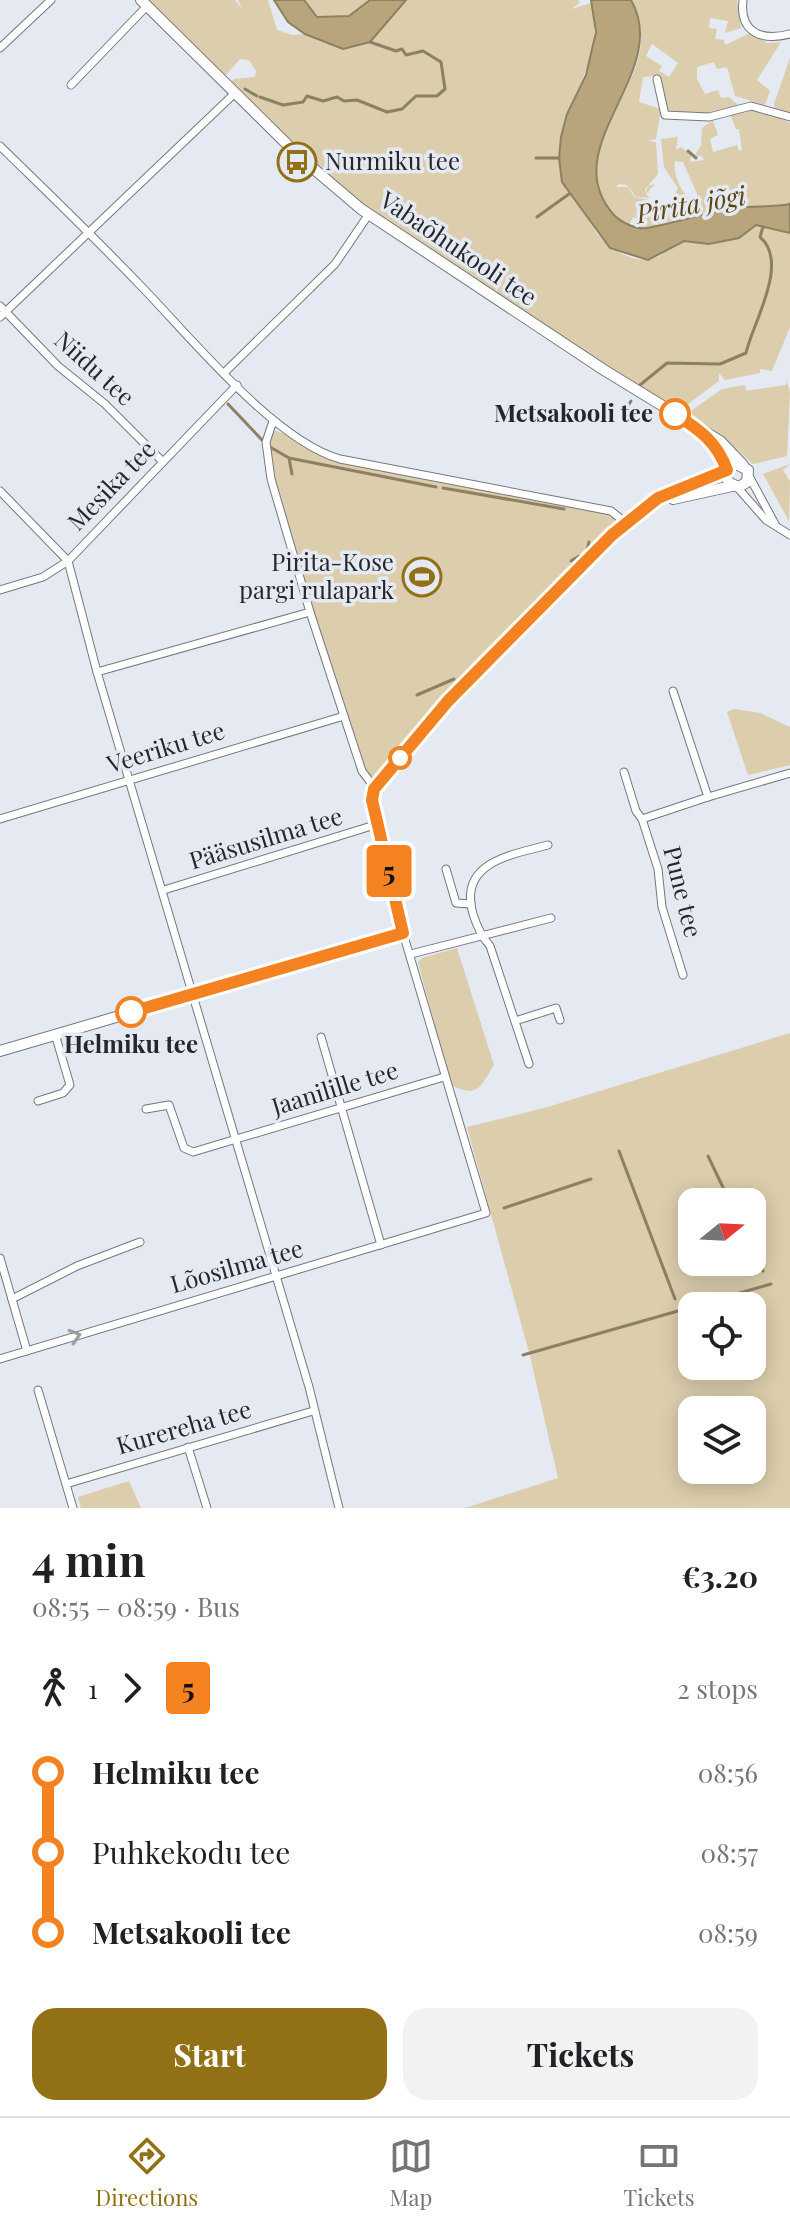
<!DOCTYPE html>
<html lang="en">
<head>
<meta charset="utf-8">
<style>
	:root { --surface:#fff; --page:#f2f2f2; --text:#202124; --muted:#757577; --line:#e0e0e0; --accent:#927016 }
	body { margin:0; font-family:"Playfair Display",serif; background:var(--page); color:var(--text); height:100vh; display:flex; flex-direction:column; font-size:30px; white-space:nowrap }
	* { box-sizing:border-box; margin:0 }
	p { font-size:26px; color:var(--muted) }
	.icon { flex:none; width:44px; height:44px; fill:none; stroke:currentColor; stroke-width:2; stroke-linecap:round; stroke-linejoin:round }
	.map { position:relative; height:1508px; overflow:hidden }
	.drawer { display:flex; flex-direction:column; background:var(--surface); flex:1 }
	.drawer>* { flex:none }
	.badge { padding:0 16px; border-radius:6px; font-size:28px; line-height:52px }
	.needle { width:52px; rotate:72deg }
	.tools { position:absolute; left:678px; top:1188px; display:grid; gap:16px }
	.tools a { display:grid; place-items:center; width:88px; height:88px; border-radius:16px; background:var(--surface); box-shadow:0 4px 20px #0003; font-size:40px }
	.map>.badge { position:absolute; translate:-50% -50%; box-shadow:0 0 0 4px #fff }
	.legs { display:flex; align-items:center; gap:12px; height:88px; padding:0 32px; font-size:26px }
	.legs p { margin-inline-start:auto }
	.headline { display:flex; align-items:center; justify-content:space-between; height:136px; padding:0 32px }
	h1 { font-size:44px; font-weight:700; line-height:60px }
	.cta { display:flex; gap:16px; margin-top:auto; padding:16px 32px }
	.cta a { flex:1; height:92px; border-radius:24px; background:var(--accent); color:#fff; font-size:32px; font-weight:700; line-height:92px; text-align:center }
	.cta a+a { background:var(--page); color:var(--text) }
	ul { padding:0 32px; list-style:none }
	li { display:flex; align-items:center; gap:28px; height:80px; font-size:30px }
	li i { display:grid; place-items:center; width:12px; height:100%; margin:0 10px; background:currentColor }
	li i::after { content:''; width:20px; height:20px; margin:-10px; border:6px solid; border-radius:50%; background:var(--surface) }
	li p { margin-inline-start:auto }
	li:first-child i { background:linear-gradient(#0000 50%,currentColor 0) }
	li:last-child i { background:linear-gradient(currentColor 50%,#0000 0) }
	.dock { display:flex; justify-content:space-around; align-items:center; height:112px; border-top:2px solid var(--line); background:var(--surface); font-size:22px; color:var(--muted) }
	.dock a { display:grid; justify-items:center; gap:4px }
	.dock .selected { color:var(--accent) }
	.map>svg:first-child { display:block }
</style>
</head>
<body>
<div class="map">
<svg width="790" height="1508" viewBox="0 0 790 1508">
	<rect width="100%" height="100%" fill="#e4e9f2"/>
	<g fill="#dccdac" fill-rule="evenodd">
		<path d="M147 0H235L242 9 238 0H268L277 30 292 35 305 34 343 49 368 44 406 0H577L580 2 572 9 591 3C611 69 539 123 564 185 569 198 582 202 587 212 590 218 591 223 594 229 605 247 635 267 657 257 664 254 669 247 676 243 688 238 695 243 706 244 726 244 740 235 756 225L790 233V327L772 371 760 369V373L725 380 719 373V381L684 407 674 409 497 296V286L494 294 355 199 229 83 234 79 255 77 256 71 249 60 240 59 225 76Z"/>
		<path d="M304 0H370L349 16 317 17Z"/>
		<path d="M631 0H737L741 28 725 33 728 21 710 18 709 28 717 29 715 39 724 40 725 45 750 33 767 43 781 42 757 80 770 91 765 105 735 96 727 67 717 69 714 62 697 67V79L705 94 718 90 721 98 729 97 738 105 702 114 667 111 656 76 643 77 639 102 661 109 656 139 648 141 656 142 658 174 645 189 646 192 648 186 655 184 646 194 650 198 636 197 627 185 619 184 616 187H628L634 197 649 200 656 208 639 206 629 225C620 222 616 217 610 210 567 156 638 97 641 42 642 28 637 12 631 0ZM652 44 678 63 669 77 659 71 662 66 646 56Z"/>
		<path d="M790 58V114L775 111 774 104Z"/>
		<path d="M757 109 790 123V204L715 210 643 228 632 226 642 225V221L633 217 639 207 662 212 675 201 668 207 678 188 664 167 661 139 678 137 676 150 681 147 691 155 690 162 704 160 701 155 697 157 696 153 701 146 702 128 713 120 718 135 710 139 713 152 737 145 739 151 742 150 739 129H736L730 114ZM675 161 683 162 698 196 691 199C680 192 673 173 675 161Z"/>
		<path d="M786 379 790 392 787 456 753 464 733 446 691 419 692 410 722 389 745 385 746 391 786 385Z"/>
		<path d="M275 431C284 431 325 457 342 462L610 514 616 520V525L373 780 365 775 300 574 268 459 270 436Z"/>
		<path d="M790 464 783 470 790 481 789 521 763 474Z"/>
		<path d="M734 709 760 713 790 727V765L748 775 727 712Z"/>
		<path d="M457 948 494 1065C478 1090 479 1097 450 1085L418 962 422 958Z"/>
		<path d="M790 1033V1508H465L558 1478 530 1356 467 1127 544 1108ZM752 1202V1262H692V1202ZM752 1306V1366H692V1306ZM752 1410V1470H692V1410Z"/>
		<path d="M129 1481 141 1508H81L78 1497Z"/>
	</g>
	<g fill="#b9a57b" stroke="#8d8063" stroke-width="2">
		<path d="M274 0H304L317 17 349 16 370 0H406L370 42 343 49 305 34 288 22Z"/>
		<path d="M591 0H631C673 73 553 147 614 215 622 223 637 230 647 228 676 223 706 212 735 208 754 205 772 208 790 204V233L756 225 739 238 709 244 684 241 648 260 610 248 562 182 559 158 561 137 567 114 586 75 596 32Z"/>
	</g>
	<g fill="none" stroke-linecap="round" stroke-linejoin="round">
		<g stroke="#8d8063" stroke-width="3">
			<path d="M245 89 257 96"/>
			<path d="M260 97 283 105 303 102 307 96 323 101 337 97 344 101 357 100 387 112 402 109 416 96H437L445 89 441 62 423 51 406 55 402 49 396 51 370 42"/>
			<path d="M688 151 696 158"/>
			<path d="M536 158H559"/>
			<path d="M537 217 569 194"/>
			<path d="M640 385 667 363 720 364 746 353C753 322 790 263 760 237L763 227"/>
			<path d="M228 404 262 440"/>
			<path d="M623 414 631 401"/>
			<path d="M270 447 289 458 436 487"/>
			<path d="M289 458 292 474"/>
			<path d="M443 488 564 509"/>
			<path d="M587 550 589 542"/>
			<path d="M571 561 579 556"/>
			<path d="M417 695 454 679"/>
			<path d="M619 1151 675 1299"/>
			<path d="M708 1156 730 1202"/>
			<path d="M504 1208 591 1179"/>
			<path d="M752 1248 763 1271"/>
			<path d="M694 1306 771 1284"/>
			<path d="M523 1355 692 1307"/>
		</g>
		<defs>
			<g id="street">
				<path d="M743 0C739 34 763 41 790 34"/>
				<path d="M0 48 51 0"/>
				<path d="M657 79 665 115 709 117 751 106 790 117"/>
				<path d="M71 85 147 6"/>
				<path d="M0 146C47 192 94 237 139 284 189 335 273 440 340 459L611 511 626 523"/>
				<path d="M0 306 58 366 105 404 162 461"/>
				<path d="M0 317 234 94"/>
				<path d="M225 372 335 264 369 214"/>
				<path d="M273 421 266 442 271 479 310 612 362 771 374 787"/>
				<path d="M749 476 775 524"/>
				<path d="M737 487 766 520 790 535"/>
				<path d="M0 491 68 561 97 672 309 1387 339 1508"/>
				<path d="M0 590 43 577 68 561 237 385"/>
				<path d="M97 672 310 612"/>
				<path d="M673 691 708 797 642 819 658 869 662 907 683 975"/>
				<path d="M624 772 636 811 642 819"/>
				<path d="M708 797 790 773"/>
				<path d="M0 819 344 716"/>
				<path d="M446 869 456 903 471 904"/>
				<path d="M164 890 378 824"/>
				<path d="M411 954 551 918"/>
				<path d="M515 1021 556 1008 560 1020"/>
				<path d="M321 1037 381 1245"/>
				<path d="M529 1064 490 946C481 936 477 927 473 914 458 862 511 855 548 845"/>
				<path d="M38 1101 63 1093 70 1085 55 1034"/>
				<path d="M146 1109 169 1105 184 1148 193 1152 444 1077"/>
				<path d="M0 1258 27 1351"/>
				<path d="M12 1299 77 1266 140 1242"/>
				<path d="M0 1359 486 1213 403 933"/>
				<path d="M38 1390 73 1508"/>
				<path d="M188 1447 207 1508"/>
				<path d="M66 1484 313 1411"/>
			</g>
			<g id="secondary">
				<path d="M141 0 301 158 361 209 604 370 720 441 743 465"/>
				<path d="M673 499 732 486"/>
				<path d="M0 1051 403 933 373 801 374 789 448 701 605 541 651 503 718 474 736 464 748 470 747 482 739 487 729 483C725 475 727 467 723 458 719 449 712 442 707 435"/>
			</g>
		</defs>
		<use href="#street" stroke="#73787f" stroke-width="9"/>
		<use href="#secondary" stroke="#73787f" stroke-width="12"/>
		<use href="#street" stroke="#fff" stroke-width="7"/>
		<use href="#secondary" stroke="#fff" stroke-width="10"/>
	</g>
	<defs><path id="oneway-chevron" d="M-2-3.5L2.5 0L-2 3.5" fill="none" stroke-width="1.6" stroke-linecap="round" stroke-linejoin="round" transform="scale(2)"/></defs>
	<use stroke="#9d9ea0" href="#oneway-chevron" transform="translate(75 1336) rotate(-17)"/>
	<g fill="none" stroke-linecap="round" stroke-linejoin="round">
		<defs>
			<path id="line-1" d="M131 1012 403 933 372 800 374 789 448 701 612 535 658 498 727 470C717 442 700 430 675 414"/>
		</defs>
		<use href="#line-1" stroke="#fff" stroke-width="18"/>
		<use href="#line-1" stroke="#f58220" stroke-width="12"/>
	</g>
	<defs>
		<symbol id="bus-ring" viewBox="-11 -11 22 22"><circle r="9.5" fill="#e4e9f2" stroke="#927016" stroke-width="1.5"/><path d="M-5-6H5V4H4V6H2V4H-2V6H-4V4H-5ZM-3.5-4V0h7V-4ZM-3.5 1.2v1.5H-2V1.2ZM2 1.2v1.5H3.5V1.2Z" fill="#927016"/></symbol>
		<symbol id="stadium-ring" viewBox="-11 -11 22 22"><circle r="9.5" fill="#e4e9f2" stroke="#927016" stroke-width="1.5"/><path d="M0-5a6.5 5 0 1 0 0 10a6.5 5 0 1 0 0-10ZM-3.5-1.8h7v3.6h-7Z" fill="#927016"/></symbol>
	</defs>
	<g fill-rule="evenodd">
		<use href="#bus-ring" x="275" y="140" width="44" height="44"/>
		<use href="#stadium-ring" x="400" y="555" width="44" height="44"/>
	</g>
	<g fill="#fff" stroke="#f58220" stroke-width="4">
		<circle cx="675" cy="414" r="14"/>
		<circle cx="400" cy="758" r="10"/>
		<circle cx="131" cy="1012" r="14"/>
	</g>
	<g text-anchor="middle" stroke-width="7" stroke-linejoin="round" paint-order="stroke">
		<g font-size="24" fill="#25282b" stroke="#e4e9f2" text-anchor="start">
			<text x="325" y="170">Nurmiku tee</text>
			<text x="394" y="571" text-anchor="end">Pirita-Kose<tspan x="394" dy="28">pargi rulapark</tspan></text>
		</g>
		<g font-size="24" fill="#25282b" stroke="#e4e9f2">
			<text transform="translate(458 249) rotate(34)" y="8">Vabaõhukooli tee</text>
			<text transform="translate(94 369) rotate(42)" y="8">Niidu tee</text>
			<text transform="translate(112 486) rotate(-46)" y="8">Mesika tee</text>
			<text transform="translate(166 748) rotate(-17)" y="8">Veeriku tee</text>
			<text transform="translate(266 839) rotate(-17)" y="8">Pääsusilma tee</text>
			<text transform="translate(682 892) rotate(76)" y="8">Pune tee</text>
			<text transform="translate(335 1089) rotate(-17)" y="8">Jaanilille tee</text>
			<text transform="translate(237 1267) rotate(-16)" y="8">Lõosilma tee</text>
			<text transform="translate(184 1428) rotate(-16)" y="8">Kurereha tee</text>
		</g>
		<g font-size="24" font-weight="bold" fill="#25282b" stroke="#e4e9f2" text-anchor="end">
			<text x="653" y="422">Metsakooli tee</text>
			<text x="131" y="1053" text-anchor="middle">Helmiku tee</text>
		</g>
		<g font-size="26" font-style="italic" fill="#5c4612" stroke="#e4e9f2">
			<text transform="translate(691 205) rotate(-10)" y="9">Pirita jõgi</text>
		</g>
	</g>
</svg>
<div class="tools">
<a><svg class="needle" viewBox="-14 -14 28 28"><path d="M0-13l5 13h-10z" fill="#e53935"/><path d="M0 13l5-13h-10z" fill="#757577"/></svg></a>
<a><svg class="icon" aria-label="locate" viewBox="0 0 24 24"><circle cx="12" cy="12" r="6"/><path d="M12 2v4M12 18v4M2 12h4M18 12h4"/></svg></a>
<a><svg class="icon" aria-label="layers" viewBox="0 0 24 24"><path d="M12 4l9 5-9 5-9-5zM3 14l9 5 9-5"/></svg></a>
</div>
<b class="badge" style="left:389px;top:871px;background:#f58220;color:#111">5</b>
</div>
<section class="drawer">
<div class="headline"><div><h1>4 min</h1><p>08:55 – 08:59 · Bus</p></div><b>€3.20</b></div>
<div class="legs"><svg class="icon" aria-label="walk" viewBox="0 0 24 24"><circle cx="13" cy="4" r="2"/><path d="M13 8l-2 6 4 7M11 14l-3 7M7 12l3-4h3l4 4"/></svg>1<svg class="icon" aria-label="forward" viewBox="0 0 24 24"><path d="M9 5l7 7-7 7"/></svg><b class="badge" style="background:#f58220;color:#111">5</b><p>2 stops</p></div>
<ul>
<li><i style="color:#f58220"></i><b>Helmiku tee</b><p>08:56</p></li>
<li><i style="color:#f58220"></i><span>Puhkekodu tee</span><p>08:57</p></li>
<li><i style="color:#f58220"></i><b>Metsakooli tee</b><p>08:59</p></li>
</ul>
<div class="cta"><a>Start</a><a>Tickets</a></div>
</section>
<nav class="dock">
<a class="selected"><svg class="icon" aria-label="directions" viewBox="0 0 24 24"><path d="M12 3l9 9-9 9-9-9zM9 14v-3h6M13 9l2 2-2 2"/></svg>Directions</a>
<a><svg class="icon" aria-label="map" viewBox="0 0 24 24"><path d="M3 6l6-2 6 2 6-2v14l-6 2-6-2-6 2zM9 4v14M15 6v14"/></svg>Map</a>
<a><svg class="icon" aria-label="tickets" viewBox="0 0 24 24"><path d="M3 7h18v10H3zM15 7v10"/></svg>Tickets</a>
</nav>
</body>
</html>
